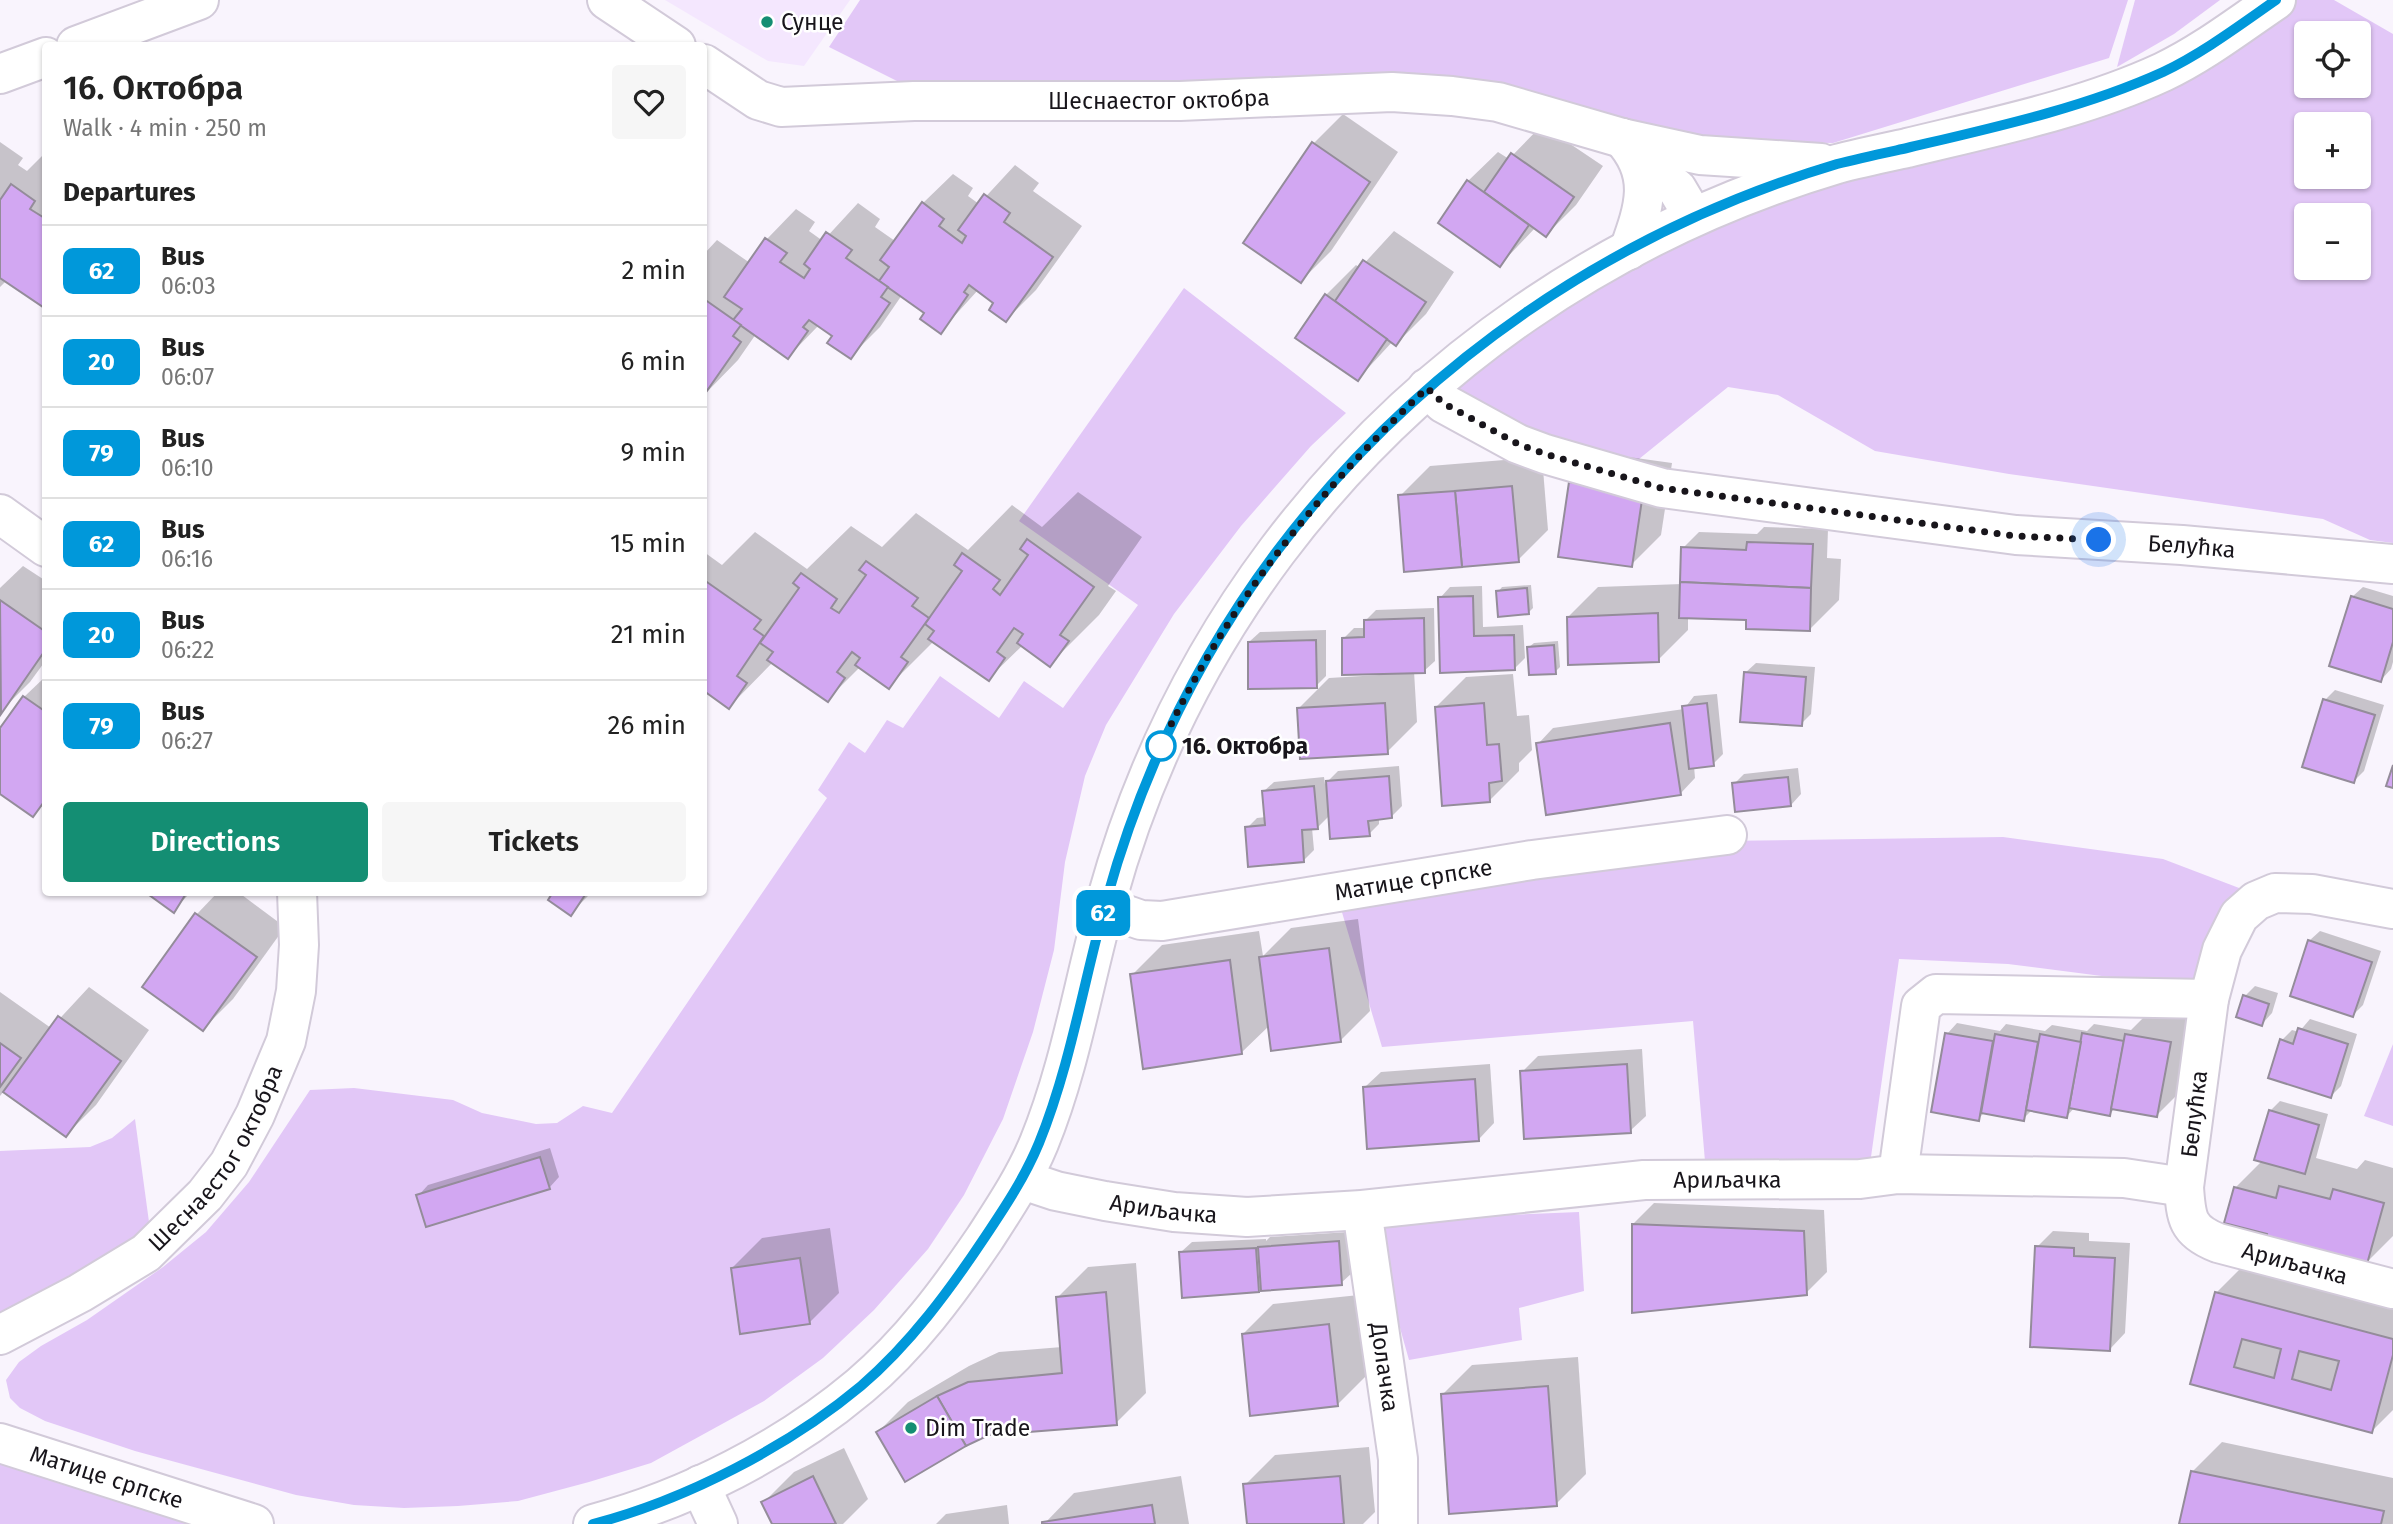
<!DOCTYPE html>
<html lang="en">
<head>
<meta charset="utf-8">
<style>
	:root { --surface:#fff; --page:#f6f6f6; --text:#222; --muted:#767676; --line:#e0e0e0; --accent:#148e73 }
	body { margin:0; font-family:"Fira Sans",sans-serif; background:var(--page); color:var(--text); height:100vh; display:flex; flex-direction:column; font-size:26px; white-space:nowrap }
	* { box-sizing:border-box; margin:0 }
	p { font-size:23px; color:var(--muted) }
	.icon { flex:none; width:38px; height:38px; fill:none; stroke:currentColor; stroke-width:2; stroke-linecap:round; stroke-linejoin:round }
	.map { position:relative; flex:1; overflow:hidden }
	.panel { position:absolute; left:42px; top:42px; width:665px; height:854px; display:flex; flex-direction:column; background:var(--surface); border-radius:7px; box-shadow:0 2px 5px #0004 }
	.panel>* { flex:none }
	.badge { padding:0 14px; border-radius:10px; font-size:24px; line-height:46px }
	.controls { position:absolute; left:2294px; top:21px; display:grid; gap:14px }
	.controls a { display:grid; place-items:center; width:77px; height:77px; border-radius:7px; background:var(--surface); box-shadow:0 2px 5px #0004; font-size:35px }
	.you { position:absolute; width:35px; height:35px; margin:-18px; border:5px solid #fff; border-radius:50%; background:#1a73e8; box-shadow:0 0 0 10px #1a73e833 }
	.map>.badge { position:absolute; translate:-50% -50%; box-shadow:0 0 0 4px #fff }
	h2 { padding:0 21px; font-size:26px; line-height:63px }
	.round { display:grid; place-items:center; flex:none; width:74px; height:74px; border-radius:7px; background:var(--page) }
	.overview { display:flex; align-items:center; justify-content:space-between; height:119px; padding:0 21px }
	h1 { font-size:33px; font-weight:600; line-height:52px }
	.action { display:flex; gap:14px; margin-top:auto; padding:14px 21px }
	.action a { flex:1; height:80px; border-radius:7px; background:var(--accent); color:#fff; font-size:28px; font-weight:600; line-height:80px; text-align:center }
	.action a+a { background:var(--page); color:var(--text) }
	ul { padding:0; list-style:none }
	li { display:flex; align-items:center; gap:21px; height:91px; padding:0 21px; border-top:2px solid var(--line) }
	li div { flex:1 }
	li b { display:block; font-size:26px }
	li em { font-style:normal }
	li .badge { min-width:77px; font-weight:700; text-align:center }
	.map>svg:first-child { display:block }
</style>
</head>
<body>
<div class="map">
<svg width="2393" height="1524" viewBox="0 0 2393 1524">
	<rect width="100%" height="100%" fill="#f9f4fd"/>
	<path fill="#f4e7fe" d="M665 0H850L804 66 768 61Z"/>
	<g fill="#e2c7f7" fill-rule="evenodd">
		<path d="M860 0H2128L2109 58 1833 143 1618 139 1537 115 907 86 829 47Z"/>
		<path d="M2135 0H2220L2174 34 2117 67Z"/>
		<path d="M2282 0H2334L2393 34V543L2370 540 2323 519 2009 474 1875 451 1778 395 1728 387 1639 459 1513 433 1435 396 1554 310 1705 231 1863 168 2038 121ZM2306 33H2359V86H2306ZM2306 124H2359V177H2306ZM2306 215H2359V268H2306Z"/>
		<path d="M1184 288 1346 413 1311 446 1241 526 1174 614 1106 725 1085 776 1065 862 1054 950 1033 1032 1003 1119 964 1195 928 1249 874 1310 823 1358 764 1401 651 1463 589 1482 518 1501 458 1506 404 1508 354 1505 296 1495 135 1451 45 1421 20 1408 10 1398 6 1380 19 1362 41 1346 87 1320 163 1267 206 1232 249 1182 310 1090 354 1088 453 1100 482 1113 536 1124 557 1123 583 1106 612 1113 827 798 818 790 849 742 865 753 887 720 903 728 940 676 999 718 1024 681 1063 708 1138 605 1019 521Z"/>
		<path d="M2003 837 2163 859 2268 899 2231 923 2187 987 2008 964 1899 959 1869 1171 1706 1173 1693 1021 1382 1047 1341 909 1719 841Z"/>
		<path d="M2393 1044V1126L2364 1116Z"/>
		<path d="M135 1119 152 1244 0 1329V1151L90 1147 112 1138Z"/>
		<path d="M1579 1212 1584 1291 1519 1308 1522 1340 1409 1360 1370 1221Z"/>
		<path d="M0 1454 219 1524H0Z"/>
	</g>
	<g fill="#0003">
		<path d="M1343 114 1398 152 1331 251 1301 281 1313 144Z"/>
		<path d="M1542 125 1603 166 1576 205 1546 235 1535 228 1500 265 1468 181 1498 152 1509 159Z"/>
		<path d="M0 142 23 158 18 165 27 171 46 152V307L7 280 0 287Z"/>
		<path d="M1015 165 1039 183 1033 191 1082 226 1036 290 1006 320 996 303 978 290 940 332 927 313 902 295 880 327 850 357 834 336 819 325 788 357 756 334 738 360 704 395V254L717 240 750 263 767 239 796 209 815 222 809 231 823 241 858 203 880 219 875 227 895 241 923 203 953 174 973 188 968 196 979 204Z"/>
		<path d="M1394 231 1454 272 1426 314 1396 344 1393 341 1358 379 1326 295 1356 265 1360 268Z"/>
		<path d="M1600 453 1672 463 1661 535 1631 565 1570 483Z"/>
		<path d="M1542 457 1548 530 1518 560 1400 496 1430 466Z"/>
		<path d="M1078 492 1142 537 1108 586 1116 591 1099 615 1050 664 1023 645 988 679 934 641 888 687 860 667 827 700 773 662 729 707 704 689V552L722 565 755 532 807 569 851 526 882 547 916 513 968 550 1012 505 1042 527Z"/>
		<path d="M1764 527 1828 529 1827 558 1841 559 1839 600 1809 630 1748 619 1688 617V630L1658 660 1568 617 1598 587 1682 584 1683 548 1699 532 1757 534Z"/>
		<path d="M23 566 46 581V660L30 682 0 712V588Z"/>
		<path d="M1531 585 1533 608 1528 613 1498 592 1502 587Z"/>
		<path d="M1482 586 1483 627 1523 625 1525 658 1514 669 1442 671 1440 598 1450 587Z"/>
		<path d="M2363 587 2393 596V662L2391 669 2381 680 2352 597Z"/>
		<path d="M1434 608 1435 661 1424 671H1414L1417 722 1387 752 1299 708 1329 678 1379 675V672L1343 639 1354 628H1366V620L1376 610Z"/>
		<path d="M1326 630V676L1316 686 1249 642 1260 632Z"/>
		<path d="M1558 641 1560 667 1555 672 1529 647 1534 643Z"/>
		<path d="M1756 663 1815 667 1811 714 1801 724 1745 673Z"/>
		<path d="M1513 674 1517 716 1529 715 1532 750 1519 763V771L1489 801 1436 707 1466 677Z"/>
		<path d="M46 676V802L33 815 0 791V731L24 697Z"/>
		<path d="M2335 690 2384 705 2364 771 2354 781 2325 700Z"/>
		<path d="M1717 694 1723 754 1713 764 1694 766 1695 778 1680 794 1538 744 1553 728 1684 709 1694 696Z"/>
		<path d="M1399 766 1402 806 1391 817 1379 818V824L1369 834 1330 815 1318 827 1312 828 1314 850 1304 860 1247 828 1257 818 1266 817 1263 792 1274 782 1324 777 1325 784 1338 771Z"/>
		<path d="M1798 768 1801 794 1791 805 1734 784 1744 774Z"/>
		<path d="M148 892H191L174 910Z"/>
		<path d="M218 892H238L285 927 233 999 203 1029 197 914Z"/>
		<path d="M555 892H592L571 913Z"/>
		<path d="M1358 919 1370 1011 1340 1041 1270 1025 1241 1053 1132 975 1162 945 1259 931 1263 956 1291 928Z"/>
		<path d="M2320 931 2381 951 2363 1005 2353 1015 2309 941Z"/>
		<path d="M2255 986 2278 993 2272 1013 2262 1024 2245 996Z"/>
		<path d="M89 987 149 1030 96 1105 66 1135 4 1091 0 1096V992L51 1028Z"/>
		<path d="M2156 1005 2200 1012 2187 1085 2157 1115 2115 1108 2110 1114 2075 1107 2067 1116 2032 1110 2023 1119 1985 1112 1978 1119 1947 1034 1957 1023 2000 1031 2006 1024 2045 1031 2052 1025 2087 1031 2094 1024 2131 1030Z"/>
		<path d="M2310 1019 2357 1034 2341 1086 2331 1096 2282 1040 2292 1030 2299 1032Z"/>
		<path d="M1642 1049 1646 1116 1630 1131 1522 1072 1538 1056Z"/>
		<path d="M1490 1064 1494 1123 1479 1139 1365 1087 1381 1072Z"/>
		<path d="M2280 1101 2328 1114 2316 1158 2357 1169 2365 1160 2393 1168V1236L2367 1262 2269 1233 2235 1188 2263 1160 2270 1111Z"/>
		<path d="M550 1148 559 1177 549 1188 418 1196 428 1185Z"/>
		<path d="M1654 1203 1824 1210 1827 1272 1806 1293 1633 1224Z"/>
		<path d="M830 1228 839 1293 809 1323 732 1268 762 1238Z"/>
		<path d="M2053 1231 2089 1233V1241L2130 1243 2125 1333 2110 1349 2037 1247Z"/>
		<path d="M1349 1232 1352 1273 1341 1283 1262 1286 1258 1290 1181 1252 1192 1242 1266 1239V1241L1270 1237Z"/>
		<path d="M2247 1262 2393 1302V1410L2372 1431 2192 1383 2217 1292Z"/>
		<path d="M1136 1263 1146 1393 1116 1423 878 1432 908 1402 969 1366 999 1352 1062 1347 1058 1297 1088 1267Z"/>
		<path d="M1359 1295 1367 1375 1337 1405 1243 1334 1273 1304Z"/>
		<path d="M1578 1357 1586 1474 1556 1504 1442 1395 1472 1365Z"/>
		<path d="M2222 1442 2393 1478V1524H2181L2192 1472Z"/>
		<path d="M1369 1447 1375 1512 1363 1524H1248L1245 1485 1275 1455Z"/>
		<path d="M844 1448 868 1499 843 1524H774L764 1502 794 1472Z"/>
		<path d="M1181 1476 1189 1524H1044L1074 1493Z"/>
		<path d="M1007 1505 1009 1524H936L946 1514Z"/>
	</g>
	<g fill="#d2a7f2" stroke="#948c9a" stroke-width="2" fill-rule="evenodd">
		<path d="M1312 142 1370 182 1301 283 1243 243Z"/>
		<path d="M1511 153 1574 197 1546 237 1484 192Z"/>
		<path d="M1467 180 1529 225 1500 267 1438 223Z"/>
		<path d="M11 184 35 201 30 209 46 219V309L0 278V200Z"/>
		<path d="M984 194 1010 213 1004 222 1053 257 1006 322 989 310 993 303 969 285 964 292 968 295 941 334 920 319 924 313 879 281 889 267 880 260 922 202 944 219 939 226 962 243 966 236 958 230Z"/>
		<path d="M826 232 852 250 846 258 888 287 881 297 890 303 851 359 827 343 832 336 809 320 803 327 808 331 788 359 733 320 742 309 724 297 765 238 787 253 780 262 804 278 810 269 804 264Z"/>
		<path d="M1363 260 1426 302 1396 346 1335 301Z"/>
		<path d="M1325 294 1387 339 1358 381 1295 338Z"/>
		<path d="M704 299 741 325 733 336 741 342 704 395Z"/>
		<path d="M1569 482 1643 493 1632 567 1558 557Z"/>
		<path d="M1512 486 1519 562 1462 567 1455 491Z"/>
		<path d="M1455 491 1462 567 1404 572 1398 495Z"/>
		<path d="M1027 539 1094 587 1060 635 1069 641 1050 667 1017 643 1023 634 1014 628 997 652 1005 658 989 681 928 639 934 631 925 624 962 571 954 565 962 553 1000 580 993 589 1000 595 1028 555 1020 549Z"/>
		<path d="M1747 542 1813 544 1811 588 1680 582 1681 547 1746 550Z"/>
		<path d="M866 561 918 598 912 606 929 618 901 657 908 662 889 689 855 665 860 658 852 652 837 672 845 678 828 702 767 660 773 652 760 643 799 588 793 583 801 573 837 599 831 608 839 613 866 575 859 570Z"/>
		<path d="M704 580 761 620 754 629 764 636 737 676 747 683 729 709 704 691Z"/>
		<path d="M1680 582 1811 588 1810 631 1746 629V620L1679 618Z"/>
		<path d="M1527 588 1529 614 1498 617 1496 591Z"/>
		<path d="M1473 596 1474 636 1514 635 1515 670 1440 673 1438 597Z"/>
		<path d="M2351 596 2393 609V642L2381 682 2329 666Z"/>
		<path d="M0 600 46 632V649L1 714Z"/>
		<path d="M1658 613 1659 662 1568 665 1567 617Z"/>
		<path d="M1424 618 1425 673 1342 675V638L1364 637V620Z"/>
		<path d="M1316 640 1317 688 1248 689V642Z"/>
		<path d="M1554 645 1556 674 1529 675 1527 647Z"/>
		<path d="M1744 672 1806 677 1802 726 1740 722Z"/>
		<path d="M23 696 46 712V799L33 817 0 794V728Z"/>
		<path d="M2323 699 2375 715 2354 783 2302 767Z"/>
		<path d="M1385 703 1388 754 1300 759 1297 708Z"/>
		<path d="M1484 703 1487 745 1499 744 1502 781 1489 783 1490 802 1442 806 1435 707Z"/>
		<path d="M1707 703 1714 766 1689 769 1682 706Z"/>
		<path d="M1670 723 1681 795 1546 815 1536 743Z"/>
		<path d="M2393 765V788L2386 786Z"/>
		<path d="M1389 776 1392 818 1368 821 1370 836 1330 839 1326 781Z"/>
		<path d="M1788 777 1791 806 1735 812 1732 783Z"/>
		<path d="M1314 786 1318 829 1302 830 1304 862 1248 867 1245 827 1265 825 1262 791Z"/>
		<path d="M145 892H187L174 913Z"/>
		<path d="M553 892H587L571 916 548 900Z"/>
		<path d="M195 913 257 957 203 1031 142 987Z"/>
		<path d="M2308 940 2372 962 2353 1017 2290 996Z"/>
		<path d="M1329 948 1341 1042 1271 1051 1259 957Z"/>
		<path d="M1230 960 1242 1054 1143 1069 1130 974Z"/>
		<path d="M2243 995 2269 1004 2262 1026 2236 1017Z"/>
		<path d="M58 1016 121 1061 66 1137 3 1092Z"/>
		<path d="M2298 1028 2348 1044 2331 1098 2268 1078 2280 1039 2293 1044Z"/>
		<path d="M1945 1033 1993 1041 1979 1121 1931 1112Z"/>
		<path d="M2082 1033 2124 1041 2110 1116 2069 1108Z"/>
		<path d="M1995 1034 2038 1042 2024 1121 1981 1113Z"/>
		<path d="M2040 1034 2081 1042 2067 1118 2026 1110Z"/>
		<path d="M2125 1034 2171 1042 2157 1117 2111 1109Z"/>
		<path d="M0 1043 21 1058 0 1087Z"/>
		<path d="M1627 1064 1631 1133 1524 1139 1520 1071Z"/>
		<path d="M1475 1079 1479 1141 1367 1149 1363 1087Z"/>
		<path d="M2269 1110 2319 1125 2305 1174 2254 1160Z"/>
		<path d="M540 1157 550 1189 426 1227 416 1195Z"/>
		<path d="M2279 1186 2330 1199 2333 1189 2384 1203 2367 1264 2265 1244 2267 1234 2224 1223 2234 1187 2276 1198Z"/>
		<path d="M1632 1224 1804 1231 1807 1295 1632 1313Z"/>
		<path d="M1339 1241 1342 1285 1261 1291 1258 1247Z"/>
		<path d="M2035 1246 2074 1248V1256L2115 1258 2110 1351 2030 1347Z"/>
		<path d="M1256 1248 1259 1292 1182 1298 1179 1252Z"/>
		<path d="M800 1258 810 1324 740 1334 731 1268Z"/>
		<path d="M1106 1292 1117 1425 989 1435 966 1446 937 1396 968 1382 1062 1373 1056 1297Z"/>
		<path d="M2215 1292 2393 1339V1355L2372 1433 2190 1384ZM2242 1339 2281 1349 2274 1378 2234 1367ZM2299 1351 2339 1361 2331 1390 2292 1379Z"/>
		<path d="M1329 1324 1338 1406 1250 1416 1242 1334Z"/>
		<path d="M1548 1386 1557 1506 1449 1514 1441 1394Z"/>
		<path d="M937 1396 966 1446 905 1482 876 1432Z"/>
		<path d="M2191 1471 2384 1511 2381 1524H2179Z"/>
		<path d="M813 1476 836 1524H772L761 1502Z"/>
		<path d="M1340 1476 1344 1524H1247L1243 1484Z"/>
		<path d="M1152 1505 1155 1524H1042V1522Z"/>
	</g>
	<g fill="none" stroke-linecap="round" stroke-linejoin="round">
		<defs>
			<g id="minor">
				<path d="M607 0 676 46"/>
				<path d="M76 46 199 0"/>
				<path id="s1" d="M704 64 758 100 781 107 914 101H1180L1392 92 1452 96 1498 102 1622 138"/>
				<path d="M0 74 46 57"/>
				<path id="s2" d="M1427 388 1443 403 1518 444 1545 454 1662 488 2016 535 2182 545 2393 564"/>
				<path d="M0 514 46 547"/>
				<path id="s3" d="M1104 907 1141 920 1162 921 1532 860 1727 835"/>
				<path id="s4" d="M2393 909 2312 894 2275 893 2256 901 2239 916 2222 950 2209 999 2184 1187C2186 1218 2187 1231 2218 1243L2393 1289"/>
				<path d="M1898 1174 1921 1006 1936 994 2209 999"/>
				<path id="s5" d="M1023 1180 1056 1191 1105 1201 1174 1212 1247 1217 1362 1210 1644 1180 1860 1179 1898 1174 2124 1178 2184 1187"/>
				<path id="s6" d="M1362 1210 1398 1459V1524"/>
				<path id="s7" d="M0 1335 80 1293 146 1253 205 1195 229 1164 255 1115 286 1041 296 991 299 945 297 892"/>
				<path d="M700 1485 718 1524"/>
			</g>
			<g id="major">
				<path d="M1622 138 1700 155 1821 163"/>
				<path d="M1622 138C1656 175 1644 208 1629 250"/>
				<path d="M1636 155 1677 189 1693 216"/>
				<path id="s8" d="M0 1443 254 1524"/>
				<path d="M593 1524C688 1499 785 1449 860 1386 910 1344 949 1291 985 1238 1005 1207 1025 1177 1039 1143 1071 1065 1084 979 1107 898 1142 772 1199 655 1277 551 1418 364 1612 231 1837 164 1860 158 1884 153 1907 148 1993 127 2083 109 2163 72 2203 53 2239 25 2276 0"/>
			</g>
		</defs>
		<use href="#minor" stroke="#d2cad9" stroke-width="42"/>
		<use href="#major" stroke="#d2cad9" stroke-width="42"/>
		<use href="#minor" stroke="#fff" stroke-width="38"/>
		<use href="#major" stroke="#fff" stroke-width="38"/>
	</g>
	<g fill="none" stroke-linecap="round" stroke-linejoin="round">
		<defs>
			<path id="line" d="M593 1524C685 1500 788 1447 861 1386 910 1344 949 1291 985 1237 1005 1207 1025 1177 1039 1143 1071 1064 1084 979 1107 898 1142 772 1199 655 1277 551 1418 364 1613 231 1837 164 1860 158 1884 153 1907 148 1992 128 2084 108 2163 72 2203 53 2240 25 2276 0"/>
		</defs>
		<use href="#line" stroke="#fff" stroke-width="16"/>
		<use href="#line" stroke="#0098da" stroke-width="10"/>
		<path stroke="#18151b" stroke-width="7" stroke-dasharray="0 12.6" d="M1161 746 1158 752C1223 610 1314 495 1427 388L1443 403 1518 444 1545 454 1661 488 2016 536 2099 540"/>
	</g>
	<g fill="#148e73" stroke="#fff" stroke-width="2.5">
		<circle cx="767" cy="22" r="7"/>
		<circle cx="911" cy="1428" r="7"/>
	</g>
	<circle fill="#fff" stroke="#0098da" stroke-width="3.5" cx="1161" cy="746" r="14"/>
	<g text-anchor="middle" stroke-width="5" stroke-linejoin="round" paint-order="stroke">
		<g font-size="23" fill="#18151b" stroke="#fff" text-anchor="start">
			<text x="781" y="30">Сунце</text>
			<text x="925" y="1436">Dim Trade</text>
		</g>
		<g font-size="23" fill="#18151b" stroke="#fff">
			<text dy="8" stroke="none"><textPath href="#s1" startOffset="467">Шеснаестог октобра</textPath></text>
			<text dy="8" stroke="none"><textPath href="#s2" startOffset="791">Белућка</textPath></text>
			<text dy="8" stroke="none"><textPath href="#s3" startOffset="315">Матице српске</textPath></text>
			<text transform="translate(2194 1114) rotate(-83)" y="8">Белућка</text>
			<text dy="8" stroke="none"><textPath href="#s7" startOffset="287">Шеснаестог октобра</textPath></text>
			<text dy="8" stroke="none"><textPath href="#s5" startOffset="710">Ариљачка</textPath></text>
			<text dy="8" stroke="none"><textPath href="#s5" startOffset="144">Ариљачка</textPath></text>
			<text dy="8" stroke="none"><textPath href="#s4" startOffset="592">Ариљачка</textPath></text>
			<text dy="8" stroke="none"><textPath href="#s6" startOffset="159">Долачка</textPath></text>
			<text dy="8" stroke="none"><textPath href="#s8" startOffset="112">Матице српске</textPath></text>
		</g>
		<g font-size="23" font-weight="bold" fill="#18151b" stroke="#fff" text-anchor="start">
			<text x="1182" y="754">16. Октобра</text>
		</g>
	</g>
</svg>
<div class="controls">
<a><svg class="icon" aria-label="locate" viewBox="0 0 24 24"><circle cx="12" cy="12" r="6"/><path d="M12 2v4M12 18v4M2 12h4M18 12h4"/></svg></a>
<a>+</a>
<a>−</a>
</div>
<div class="you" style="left:2099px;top:540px"></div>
<b class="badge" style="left:1103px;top:913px;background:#0098da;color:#fff">62</b>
<section class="panel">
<div class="overview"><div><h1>16. Октобра</h1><p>Walk · 4 min · 250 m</p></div><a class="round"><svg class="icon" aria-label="heart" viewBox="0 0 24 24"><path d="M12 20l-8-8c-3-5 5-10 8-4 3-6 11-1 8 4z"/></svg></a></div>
<h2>Departures</h2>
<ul>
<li><span class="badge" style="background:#0098da;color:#fff">62</span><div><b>Bus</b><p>06:03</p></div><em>2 min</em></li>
<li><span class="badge" style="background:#0098da;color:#fff">20</span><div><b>Bus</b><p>06:07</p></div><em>6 min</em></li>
<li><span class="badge" style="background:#0098da;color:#fff">79</span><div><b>Bus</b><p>06:10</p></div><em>9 min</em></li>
<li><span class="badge" style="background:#0098da;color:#fff">62</span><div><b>Bus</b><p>06:16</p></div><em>15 min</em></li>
<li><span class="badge" style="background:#0098da;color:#fff">20</span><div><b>Bus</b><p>06:22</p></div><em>21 min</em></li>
<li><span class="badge" style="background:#0098da;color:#fff">79</span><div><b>Bus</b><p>06:27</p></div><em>26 min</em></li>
</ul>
<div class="action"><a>Directions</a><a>Tickets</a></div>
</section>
</div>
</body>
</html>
